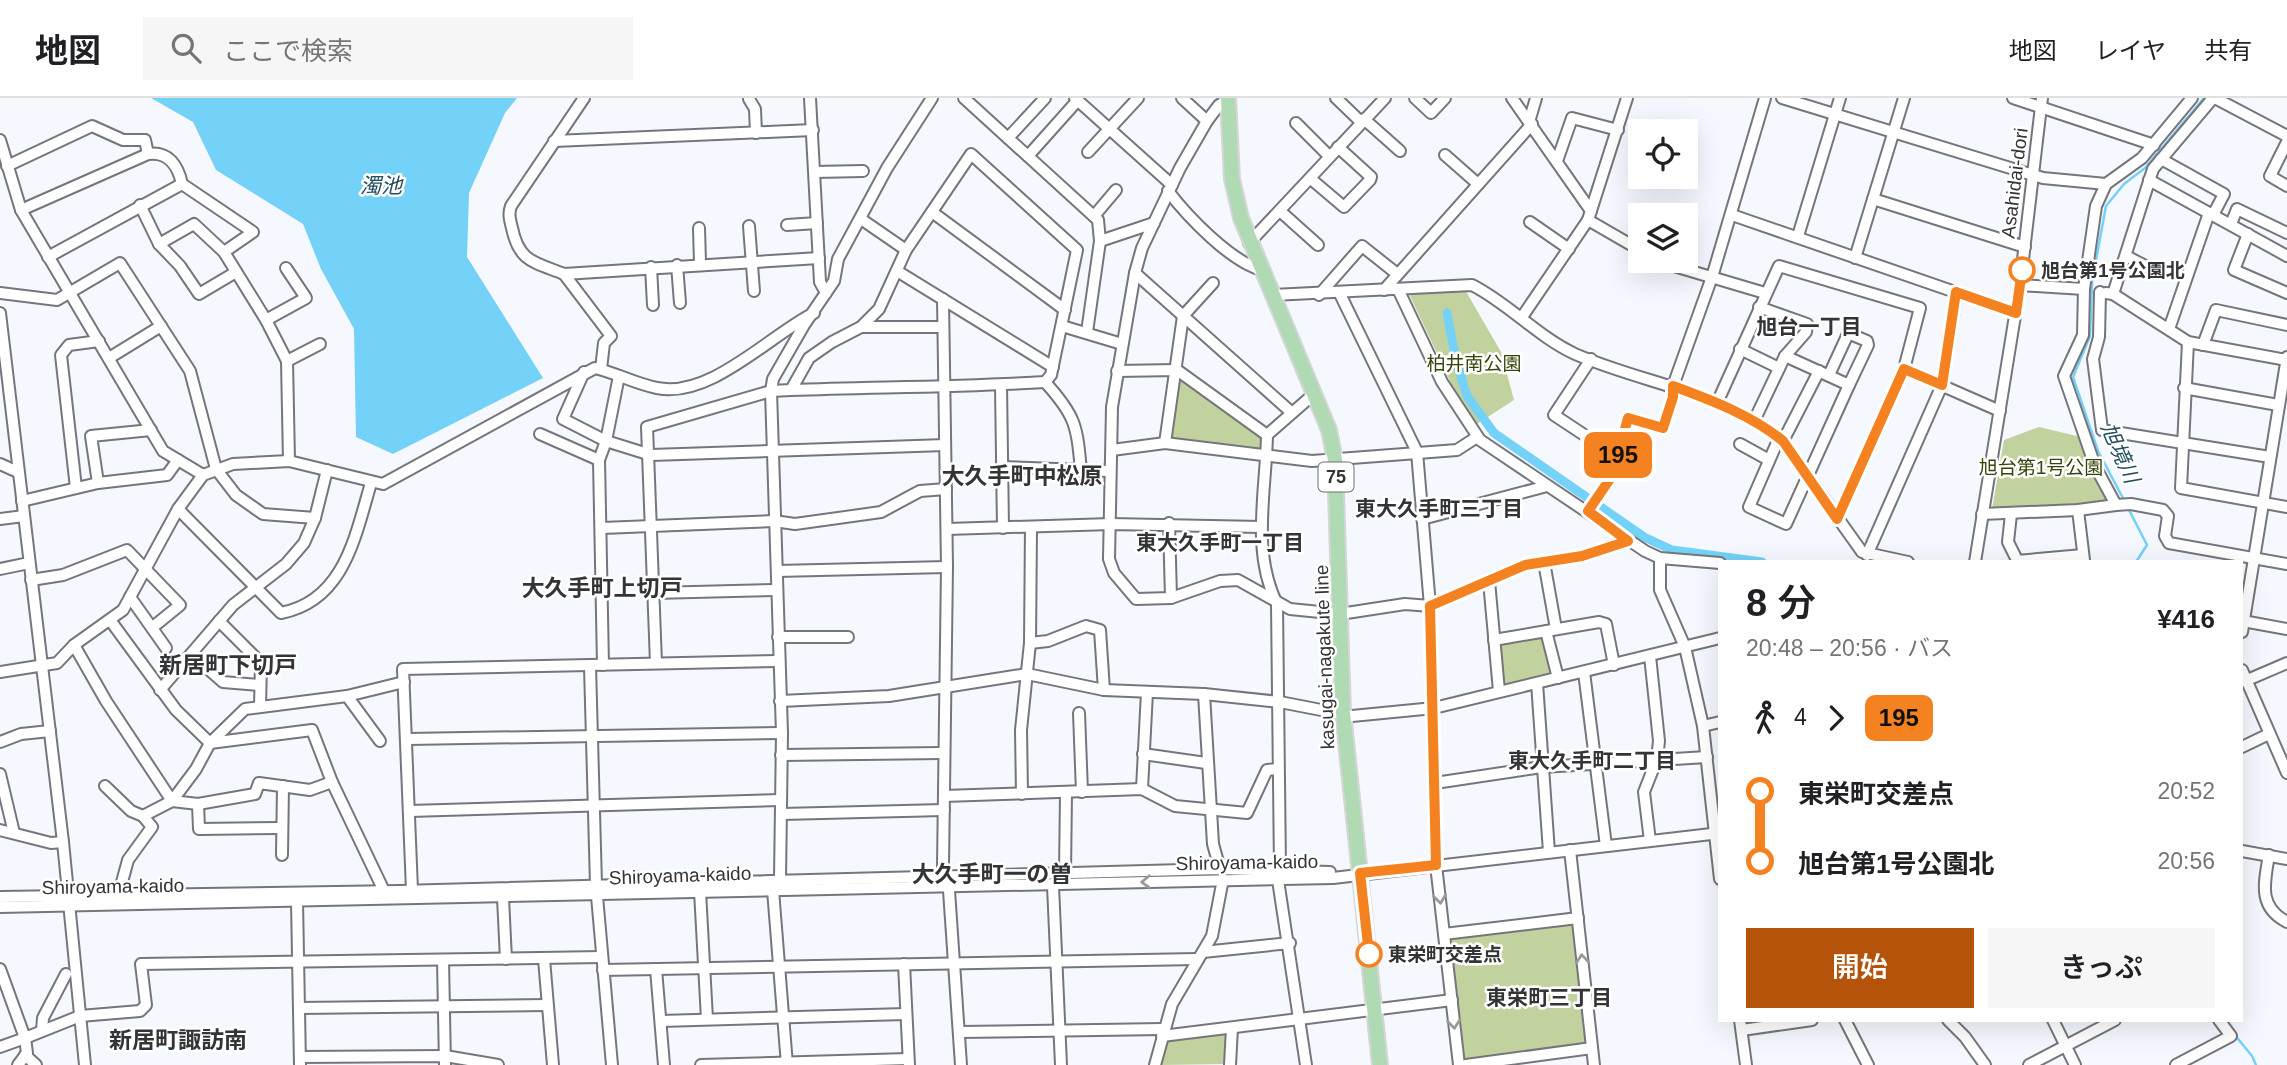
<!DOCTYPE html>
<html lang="ja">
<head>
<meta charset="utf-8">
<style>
	:root { --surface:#fff; --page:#f6f6f6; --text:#202124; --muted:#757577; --line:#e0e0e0; --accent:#b45309 }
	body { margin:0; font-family:Helvetica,"Noto Sans JP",sans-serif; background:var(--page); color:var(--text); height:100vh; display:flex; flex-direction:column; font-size:26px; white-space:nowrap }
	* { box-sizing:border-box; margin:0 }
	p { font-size:23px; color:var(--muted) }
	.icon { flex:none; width:38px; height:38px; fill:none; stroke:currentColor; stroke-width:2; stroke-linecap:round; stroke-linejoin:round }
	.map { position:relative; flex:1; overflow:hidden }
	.panel { position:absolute; left:1718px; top:462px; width:525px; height:462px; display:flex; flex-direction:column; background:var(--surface); border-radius:0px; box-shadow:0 7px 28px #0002 }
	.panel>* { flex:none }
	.badge { padding:0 14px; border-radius:10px; font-size:24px; line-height:46px }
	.controls { position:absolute; left:1628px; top:21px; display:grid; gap:14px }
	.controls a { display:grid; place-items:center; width:70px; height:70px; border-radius:0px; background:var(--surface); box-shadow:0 7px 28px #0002; font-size:35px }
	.map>.badge { position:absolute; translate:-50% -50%; box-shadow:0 0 0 4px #fff }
	.legs { display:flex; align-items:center; gap:10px; height:77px; padding:0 28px; font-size:23px }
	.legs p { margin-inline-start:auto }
	.head { display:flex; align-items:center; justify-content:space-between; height:119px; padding:0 28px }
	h1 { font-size:38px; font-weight:600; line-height:52px }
	.button { display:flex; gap:14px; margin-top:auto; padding:14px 28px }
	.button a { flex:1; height:80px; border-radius:0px; background:var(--accent); color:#fff; font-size:28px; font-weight:600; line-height:80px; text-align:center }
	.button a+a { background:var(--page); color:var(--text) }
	ul { padding:0 28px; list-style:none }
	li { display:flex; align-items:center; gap:24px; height:70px; font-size:26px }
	li i { display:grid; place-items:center; width:10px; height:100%; margin:0 9px; background:currentColor }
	li i::after { content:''; width:18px; height:18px; margin:-9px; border:5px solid; border-radius:50%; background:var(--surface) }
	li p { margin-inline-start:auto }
	li:first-child i { background:linear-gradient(#0000 50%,currentColor 0) }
	li:last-child i { background:linear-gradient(currentColor 50%,#0000 0) }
	header { display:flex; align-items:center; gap:42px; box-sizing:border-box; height:98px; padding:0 35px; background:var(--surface); border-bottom:2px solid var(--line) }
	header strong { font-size:33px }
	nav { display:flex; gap:38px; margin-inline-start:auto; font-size:24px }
	.search { width:490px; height:63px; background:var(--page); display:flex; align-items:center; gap:18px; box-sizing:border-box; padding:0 24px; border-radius:0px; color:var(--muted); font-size:26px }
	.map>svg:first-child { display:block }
</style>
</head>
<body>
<header>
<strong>地図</strong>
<div class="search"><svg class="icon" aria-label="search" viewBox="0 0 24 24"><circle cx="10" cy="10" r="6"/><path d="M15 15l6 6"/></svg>ここで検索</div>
<nav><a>地図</a><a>レイヤ</a><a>共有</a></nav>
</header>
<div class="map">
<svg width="2287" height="967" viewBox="0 0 2287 967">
	<rect width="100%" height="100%" fill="#f6f8ff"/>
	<g fill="#c1d29e">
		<path d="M1464 190 1501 254 1514 302 1477 326 1457 298 1410 198 1412 195Z"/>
		<path d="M1180 281 1262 338 1260 351 1171 341Z"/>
		<path d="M2039 329 2081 339 2109 398 2107 403 1992 411 2004 342Z"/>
		<path d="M1544 538 1550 577 1504 587 1500 542Z"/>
		<path d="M1573 825 1587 947 1464 962 1451 839Z"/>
		<path d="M1228 934 1225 966 1161 967 1166 941Z"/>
	</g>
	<path fill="#74d1f8" d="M151 0H517L505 15 469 95 467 159 543 280 393 356 356 339 354 231 321 171 303 126 216 72 193 24Z"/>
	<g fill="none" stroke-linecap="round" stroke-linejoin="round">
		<g stroke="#74d1f8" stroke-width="2.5">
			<path d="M2125 404 2098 353 2073 279 2090 238 2092 184 2106 108 2124 86 2145 70 2204 0"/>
			<path d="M2128 410 2147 447 2136 464"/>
			<path d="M2234 936 2252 958 2256 967"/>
		</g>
		<path stroke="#74d1f8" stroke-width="9" d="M1447 215 1456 263 1467 298 1494 335 1644 439 1672 452 1762 464"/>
		<defs>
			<g id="minor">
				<path d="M584 0 511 108C508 116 510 122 512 130 519 164 534 164 564 176L819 160"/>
				<path d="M810 0 820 184 826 195"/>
				<path d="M964 0 1098 122 1100 143 1087 234"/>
				<path d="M1075 0 1172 87"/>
				<path d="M1182 0 1207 23"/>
				<path d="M1336 0 1361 24"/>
				<path d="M1415 0 1431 15 1445 0"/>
				<path d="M1512 0 1591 113"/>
				<path d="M1782 0 2043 80 2106 86"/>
				<path d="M2013 0 2154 47"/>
				<path d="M2215 0 2287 38"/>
				<path d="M749 1 755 11 756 35"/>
				<path d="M1228 3 1219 7 1207 23 1180 70 1142 150 1135 175 1112 309 1109 461 1114 475 1136 501 1171 500 1220 483 1238 482 1290 511 1340 516 1405 506 1430 508 1525 467 1582 458 1628 443"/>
				<path d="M1364 21 1400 53"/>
				<path d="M1529 24 1536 0"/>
				<path d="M1296 25 1329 58"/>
				<path d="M1008 40 1045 0"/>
				<path d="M0 42 21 112 163 353 203 377"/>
				<path d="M554 43 813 32"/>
				<path d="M2287 44 2270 78 2287 88"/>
				<path d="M1088 54 1138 0"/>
				<path d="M148 56C169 53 178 68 182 86L253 134 224 154"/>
				<path d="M1445 57 1478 86"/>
				<path d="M1028 58 1078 2"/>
				<path d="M2161 61 2224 96 2213 117"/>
				<path d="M1557 63 1572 20 1618 32"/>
				<path d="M7 68 92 28 123 42H145L148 56 21 112"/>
				<path d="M815 74 863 73"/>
				<path d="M1311 81 1344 109 1370 82 1371 79 1338 49"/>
				<path d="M2149 82 2287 158"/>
				<path d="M1168 93C1188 119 1231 164 1262 172"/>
				<path d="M1873 101 2025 149"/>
				<path d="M140 107 159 146 180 168 199 196 236 174"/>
				<path d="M1280 113 1318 147"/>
				<path d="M932 114 1065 212"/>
				<path d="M1732 117 2016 215"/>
				<path d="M1094 118 1116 92"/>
				<path d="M861 121 906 152"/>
				<path d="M1588 122 1640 152"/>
				<path d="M1530 124 1569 151"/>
				<path d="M2231 126 2237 111 2287 135"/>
				<path d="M787 127 817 125"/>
				<path d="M749 128 754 193"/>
				<path d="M699 130 700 165"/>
				<path d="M2248 136 2234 172 2287 195"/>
				<path d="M1798 138 1840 0"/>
				<path d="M1100 143 1154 125"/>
				<path d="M1249 145 1385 0"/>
				<path d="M159 146 194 126 224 154 266 222 287 263 289 363"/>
				<path d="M2126 158 2153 172"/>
				<path d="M48 159 182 86"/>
				<path d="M1855 160 1904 0"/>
				<path d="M1657 163 1765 195"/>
				<path d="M677 167 680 205"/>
				<path d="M651 169 653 207"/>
				<path d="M897 173 1053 269"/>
				<path d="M1135 175 1291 314"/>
				<path d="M564 176 611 238 604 245 601 271"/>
				<path d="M2020 187 2084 191"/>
				<path d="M1398 191 1442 284 1480 342 1645 453 1660 460 1720 465"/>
				<path d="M1384 192 1532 26"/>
				<path d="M2100 194 2099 239 2093 261 2102 332 2270 359"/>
				<path d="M0 195 57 202 120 165 190 273 216 371 236 397 263 416 315 420"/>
				<path d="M2106 195 2113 196 2188 244 2287 262"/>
				<path d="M1340 196 1417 354 1430 508 1436 767 1459 967"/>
				<path d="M2113 196 2153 71 2213 0"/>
				<path d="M1273 197 1472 187C1508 205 1538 239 1575 256 1644 286 1724 294 1783 343L1862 454 1908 464"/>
				<path d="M1319 197 1362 148 1396 175"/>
				<path d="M943 201 947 469 943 768 948 778 961 967"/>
				<path d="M0 215 63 744 85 967"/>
				<path d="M1522 219 1588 122 1627 0"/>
				<path d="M266 222 306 200 286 170"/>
				<path d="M1062 228 1122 246"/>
				<path d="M861 229H943"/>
				<path d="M2169 231 2209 115"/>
				<path d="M2188 244 2181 390 2287 409"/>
				<path d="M2203 247 2216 212 2287 227"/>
				<path d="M1740 251 1779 270"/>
				<path d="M109 260 161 228"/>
				<path d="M1591 261 1554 317 1610 354 1619 356"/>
				<path d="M287 263 320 246"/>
				<path d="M1904 271 2000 313"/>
				<path d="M1117 273 1177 272 1267 337"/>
				<path d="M584 274 563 321 606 343 651 357 945 347"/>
				<path d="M1829 277 1847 238 1850 236 1867 243 1868 247 1849 287"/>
				<path d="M1045 284C1076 318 1077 328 1081 373"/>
				<path d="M1001 287 1003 430"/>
				<path d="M2184 290 2278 307"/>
				<path d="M1717 305 1779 168 1920 210 1904 271 1837 420"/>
				<path d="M1754 323 1785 258 1806 234 1807 226 1759 209"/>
				<path d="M540 336 599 362"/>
				<path d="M1779 340 1749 409 1786 426 1849 287 1785 258"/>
				<path d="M1783 343 1819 273"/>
				<path d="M1165 345 1183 218 1213 185"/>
				<path d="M1740 346 1769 362"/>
				<path d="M1112 352 1165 345 1312 363 1457 352 1477 339"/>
				<path d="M0 366 18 374"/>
				<path d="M1001 369 1110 373"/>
				<path d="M98 385 91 338 151 332"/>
				<path d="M76 390 61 257 69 247 99 243"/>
				<path d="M22 403 98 385 167 377 178 362"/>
				<path d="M2116 407 2131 406 2163 412 2168 418 2165 438 2169 445 2287 466"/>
				<path d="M178 411 281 515C344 503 355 439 371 385"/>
				<path d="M2078 412 2084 462"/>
				<path d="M1588 413 1612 378 1628 320 1663 330 1673 299V288L1712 179 1765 0"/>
				<path d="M1982 416 2078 412 2116 407 2095 368 2064 278 2083 237 2084 191 2096 108 2106 86 2142 60 2192 0"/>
				<path d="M2011 416 2008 444 2018 464"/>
				<path d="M0 421 24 418"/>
				<path d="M1422 421 1547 388"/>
				<path d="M1169 425 1171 500"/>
				<path d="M602 430 774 423 795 426 881 414 920 393 946 391"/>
				<path d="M947 431 1111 426 1261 429"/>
				<path d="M1867 457 1942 287 1957 194"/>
				<path d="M1660 460V492L1685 549 1703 628 1720 781"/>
				<path d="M2017 463 2083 457"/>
				<path d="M1544 464 1556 531"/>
				<path d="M1975 464 2020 187 2042 0"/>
				<path d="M0 471 29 465"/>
				<path d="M777 473 947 469"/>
				<path d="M31 482 63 477 127 452 180 507 153 529"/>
				<path d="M1489 483 1499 593"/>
				<path d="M653 495 777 492"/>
				<path d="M130 499 166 550"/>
				<path d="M110 522 176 612 210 645"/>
				<path d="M219 523 261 565 260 609"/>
				<path d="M2243 523 2287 531"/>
				<path d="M1546 533 1558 580"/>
				<path d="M2242 534 2287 259"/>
				<path d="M778 539H848"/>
				<path d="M1494 542 1599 524 1606 526 1614 567"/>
				<path d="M1030 545 1048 543 1086 528 1100 532 1104 592"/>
				<path d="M74 547 106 603 172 703 198 706 255 696 259 685 310 692 332 684"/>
				<path d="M191 556 223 584 260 587"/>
				<path d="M1650 558 1659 643 1657 661 1644 694 1650 743"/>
				<path d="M656 565 647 329 771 293 791 292C875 289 960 289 1045 284L1051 277 1077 152 971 56 906 152 879 211 861 229 832 244 809 260 791 292"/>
				<path d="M603 567 599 362 606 343 619 278"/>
				<path d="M590 568 596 787 612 967"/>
				<path d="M2242 572 2287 675"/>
				<path d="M0 574 57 565 74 547 123 512 178 411 203 377 233 366 289 363 383 386 595 270C616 275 636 286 657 290 710 301 770 237 814 215"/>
				<path d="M1584 574 1606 748"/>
				<path d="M2245 583 2287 565"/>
				<path d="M1537 585 1549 754"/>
				<path d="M160 592 233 507 286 466 304 445 315 420 327 372"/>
				<path d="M1204 596 1213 746 1220 771"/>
				<path d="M347 598 380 643"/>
				<path d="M780 603 889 598 1027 576 1104 592 1204 596 1280 604 1352 618 1434 610 1720 540"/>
				<path d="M1079 615 1082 694"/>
				<path d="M1703 628 1720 624"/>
				<path d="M408 641 782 635"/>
				<path d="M0 644 21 636 50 633"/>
				<path d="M210 645 312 632 332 684 384 793"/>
				<path d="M2242 649 2269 636"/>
				<path d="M1143 656 1206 665"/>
				<path d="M781 657 942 655"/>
				<path d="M0 676 14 735"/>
				<path d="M1435 685 1542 669 1707 659"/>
				<path d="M105 688 131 713 143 718"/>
				<path d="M1142 691 1147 594"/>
				<path d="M1022 696 1021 632 1030 545 1031 429"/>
				<path d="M944 698 1142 691 1175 708 1247 715 1267 672 1278 671"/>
				<path d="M198 706 199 731 281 730"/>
				<path d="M410 713 781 702"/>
				<path d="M782 716 944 712"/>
				<path d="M0 732 51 745 63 744"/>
				<path d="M1570 752 1594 967"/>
				<path d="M2242 753 2287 761"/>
				<path d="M282 757 283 688"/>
				<path d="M2269 757C2264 786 2258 809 2287 824"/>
				<path d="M1280 771 1277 506C1251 453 1266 394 1267 337L1315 295"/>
				<path d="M1065 775 1066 695"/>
				<path d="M780 781 782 635 771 293 773 281 804 227 834 183 838 161 887 70 932 0"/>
				<path d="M1278 782 1306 967"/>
				<path d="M1053 788 1061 967"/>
				<path d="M412 792 403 571 778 563"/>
				<path d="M773 792 787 967"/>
				<path d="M700 793 707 921"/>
				<path d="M119 795 128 762 152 729 143 718 172 703 196 671 210 645 245 611 347 598 404 584"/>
				<path d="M0 799 400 793 1220 771 1330 774"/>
				<path d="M503 800 506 861"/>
				<path d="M297 803 300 967"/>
				<path d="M0 809 1333 780 1720 735"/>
				<path d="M1444 836 1578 820"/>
				<path d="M1203 854 1290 845"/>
				<path d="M544 861 553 967"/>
				<path d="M443 862 445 967"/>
				<path d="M904 866 909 967"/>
				<path d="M0 871 25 940 0 949"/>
				<path d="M656 871 664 967"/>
				<path d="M603 872 1198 861"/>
				<path d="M299 910 547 907"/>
				<path d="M1740 922 1746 967"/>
				<path d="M1845 922 1868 967"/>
				<path d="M1948 922 1965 939 1985 967"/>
				<path d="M2053 922 2075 967"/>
				<path d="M661 923 906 916"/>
				<path d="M1742 932 1812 922"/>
				<path d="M42 933 43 920 66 876"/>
				<path d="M960 934 1163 931"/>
				<path d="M1162 938 1452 902"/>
				<path d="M25 957 36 967"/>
				<path d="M300 959 445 958 498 967"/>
				<path d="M18 967 27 955 25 940 80 918 140 913 146 907 141 866 602 859"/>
				<path d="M701 967 908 961"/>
				<path d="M1155 967 1172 906 1212 838 1223 781"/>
				<path d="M1230 967 1232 930"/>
				<path d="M1466 967 1592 950"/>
				<path d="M2029 967 2115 922"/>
				<path d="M2176 967 2231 938 2219 922"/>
			</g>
			<path id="major" d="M1228 0 1232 81 1241 120 1329 332 1335 362 1343 615 1380 967"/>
		</defs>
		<use href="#minor" stroke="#74767c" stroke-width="14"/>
		<use href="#major" stroke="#d6d6d7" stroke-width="18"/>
		<use href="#minor" stroke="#fff" stroke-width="10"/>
		<use href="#major" stroke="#b0dab3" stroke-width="14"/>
	</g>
	<defs><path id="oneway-chevron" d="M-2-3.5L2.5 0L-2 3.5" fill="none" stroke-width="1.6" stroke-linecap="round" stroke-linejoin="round" transform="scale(1.75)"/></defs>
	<g stroke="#999a9a">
		<use href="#oneway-chevron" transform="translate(1146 784) rotate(178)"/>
		<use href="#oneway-chevron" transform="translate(1440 801) rotate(83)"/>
		<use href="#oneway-chevron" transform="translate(1582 861) rotate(-96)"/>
		<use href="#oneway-chevron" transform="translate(1454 926) rotate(84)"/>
	</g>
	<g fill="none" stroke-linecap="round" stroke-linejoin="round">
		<defs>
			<path id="line-1" d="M1369 856 1360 775 1436 767 1430 508 1525 467 1582 458 1628 443 1588 413 1612 378 1628 320 1663 330 1673 299V288C1711 302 1751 317 1783 343L1837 421 1904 271 1942 287 1956 194 2016 215 2022 172"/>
		</defs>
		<use href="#line-1" stroke="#fff" stroke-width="16"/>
		<use href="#line-1" stroke="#f58220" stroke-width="10"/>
	</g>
	<g fill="#fff" stroke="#f58220" stroke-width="3.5">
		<circle cx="2022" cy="172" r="12"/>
		<circle cx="1369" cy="856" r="12"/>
	</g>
	<g text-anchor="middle" stroke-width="5" stroke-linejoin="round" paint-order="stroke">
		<rect fill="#fff" stroke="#707172" stroke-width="2" x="1318.5" y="364.5" width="35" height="29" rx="5"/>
		<g font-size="18" font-weight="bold" fill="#333436">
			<text x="1336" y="385">75</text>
		</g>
		<g font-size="19" fill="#333436" stroke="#fff">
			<text transform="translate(2014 85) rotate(-83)" y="7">Asahidai-dori</text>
			<text transform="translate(1324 559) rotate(-92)" y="7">kasugai-nagakute line</text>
			<text transform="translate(1247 764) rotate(-1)" y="7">Shiroyama-kaido</text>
			<text transform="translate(680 777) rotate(-2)" y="7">Shiroyama-kaido</text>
			<text transform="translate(113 788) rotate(-1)" y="7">Shiroyama-kaido</text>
		</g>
		<g font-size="19" font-weight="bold" fill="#333436" stroke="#fff" text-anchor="start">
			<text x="2041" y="179">旭台第1号公園北</text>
			<text x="1388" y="863">東栄町交差点</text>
		</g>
		<g font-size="19" fill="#36440b" stroke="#fff">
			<text x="1474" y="272">柏井南公園</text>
			<text x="2041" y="376">旭台第1号公園</text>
		</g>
		<g font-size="21" font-style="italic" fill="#254e5f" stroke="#fff">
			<text x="381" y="95">濁池</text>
			<text transform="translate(2120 355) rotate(66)" y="7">旭境川</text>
		</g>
		<g font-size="21" font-weight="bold" fill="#333436" stroke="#fff">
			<text x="1809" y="236">旭台一丁目</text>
			<text x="1439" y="418">東大久手町三丁目</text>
			<text x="1220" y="452">東大久手町一丁目</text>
			<text x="1592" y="670">東大久手町二丁目</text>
			<text x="1549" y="907">東栄町三丁目</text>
		</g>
		<g font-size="23" font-weight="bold" fill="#333436" stroke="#fff">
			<text x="1022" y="386">大久手町中松原</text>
			<text x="602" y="498">大久手町上切戸</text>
			<text x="228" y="575">新居町下切戸</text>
			<text x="992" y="784">大久手町一の曽</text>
			<text x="178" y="950">新居町諏訪南</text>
		</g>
	</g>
</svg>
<div class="controls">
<a><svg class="icon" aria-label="locate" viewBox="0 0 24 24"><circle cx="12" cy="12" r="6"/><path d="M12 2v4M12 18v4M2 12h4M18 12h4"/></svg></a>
<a><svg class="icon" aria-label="layers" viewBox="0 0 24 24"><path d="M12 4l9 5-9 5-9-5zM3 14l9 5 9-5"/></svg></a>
</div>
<b class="badge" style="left:1618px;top:357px;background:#f58220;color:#111">195</b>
<section class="panel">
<div class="head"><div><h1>8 分</h1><p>20:48 – 20:56 · バス</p></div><b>¥416</b></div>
<div class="legs"><svg class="icon" aria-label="walk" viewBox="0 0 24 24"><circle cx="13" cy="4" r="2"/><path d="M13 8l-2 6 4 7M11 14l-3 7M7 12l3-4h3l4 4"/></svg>4<svg class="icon" aria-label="forward" viewBox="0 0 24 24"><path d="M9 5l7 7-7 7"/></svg><b class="badge" style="background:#f58220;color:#111">195</b></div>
<ul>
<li><i style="color:#f58220"></i><b>東栄町交差点</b><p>20:52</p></li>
<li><i style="color:#f58220"></i><b>旭台第1号公園北</b><p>20:56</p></li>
</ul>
<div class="button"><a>開始</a><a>きっぷ</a></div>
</section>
</div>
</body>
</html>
